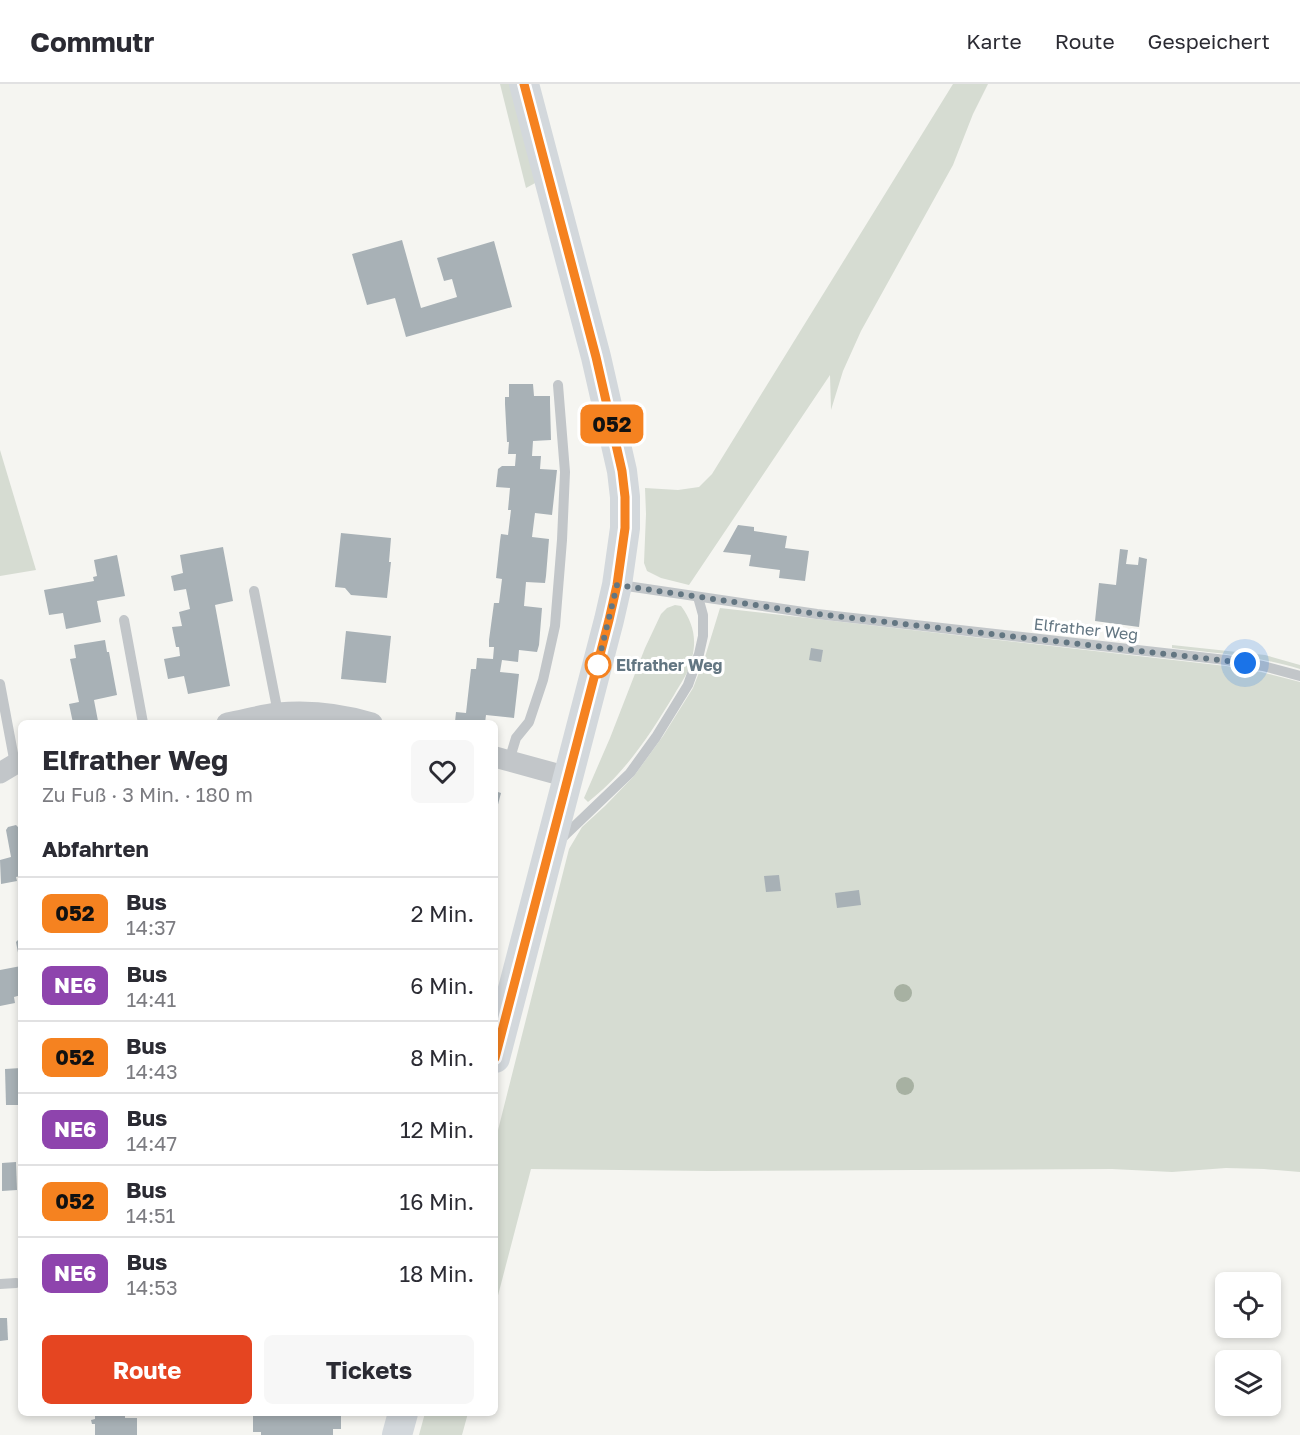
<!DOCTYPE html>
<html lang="de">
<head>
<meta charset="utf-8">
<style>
	:root { --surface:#fff; --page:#f7f7f7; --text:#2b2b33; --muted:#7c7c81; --line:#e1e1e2; --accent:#e54521 }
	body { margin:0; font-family:"Golos Text",sans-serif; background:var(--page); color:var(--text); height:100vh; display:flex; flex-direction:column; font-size:22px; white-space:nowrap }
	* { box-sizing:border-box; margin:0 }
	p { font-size:20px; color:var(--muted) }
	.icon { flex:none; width:33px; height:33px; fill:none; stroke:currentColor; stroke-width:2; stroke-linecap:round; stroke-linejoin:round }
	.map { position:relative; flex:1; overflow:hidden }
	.sheet { position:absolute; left:18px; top:636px; width:480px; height:696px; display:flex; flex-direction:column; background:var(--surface); border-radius:9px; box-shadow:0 3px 9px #0003 }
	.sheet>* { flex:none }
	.badge { padding:0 12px; border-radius:9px; font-size:21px; line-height:39px }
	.fabs { position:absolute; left:1215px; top:1188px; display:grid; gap:12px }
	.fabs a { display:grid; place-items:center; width:66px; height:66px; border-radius:9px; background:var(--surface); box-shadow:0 3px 9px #0003; font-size:30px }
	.you { position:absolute; width:30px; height:30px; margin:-15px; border:4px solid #fff; border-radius:50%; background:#1a73e8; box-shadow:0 0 0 9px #1a73e833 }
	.map>.badge { position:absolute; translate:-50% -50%; box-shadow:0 0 0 3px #fff }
	h2 { padding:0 24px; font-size:22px; line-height:54px }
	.round { display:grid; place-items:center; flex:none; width:63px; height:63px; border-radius:9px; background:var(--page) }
	.overview { display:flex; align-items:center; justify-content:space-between; height:102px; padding:0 24px }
	h1 { font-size:28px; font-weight:700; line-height:45px }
	.cta { display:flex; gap:12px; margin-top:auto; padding:12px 24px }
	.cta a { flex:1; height:69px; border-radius:9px; background:var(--accent); color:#fff; font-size:24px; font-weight:700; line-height:69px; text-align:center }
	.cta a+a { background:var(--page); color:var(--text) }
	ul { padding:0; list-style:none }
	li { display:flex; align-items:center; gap:18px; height:72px; padding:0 24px; border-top:2px solid var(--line) }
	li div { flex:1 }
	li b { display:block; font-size:22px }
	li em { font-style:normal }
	li .badge { min-width:66px; font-weight:700; text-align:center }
	header { display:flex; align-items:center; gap:36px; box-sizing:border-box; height:84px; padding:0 30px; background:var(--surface); border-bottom:2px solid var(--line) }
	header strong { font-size:28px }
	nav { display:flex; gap:33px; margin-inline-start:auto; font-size:21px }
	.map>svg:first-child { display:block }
</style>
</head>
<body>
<header>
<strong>Commutr</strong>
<nav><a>Karte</a><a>Route</a><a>Gespeichert</a></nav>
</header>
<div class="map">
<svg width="1300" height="1351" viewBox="0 0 1300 1351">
	<rect width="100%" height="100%" fill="#f5f5f1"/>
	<g fill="#d6dcd2">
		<path d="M500 0H512L537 98 526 104Z"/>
		<path d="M953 0H988L973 30 953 81 861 247 843 287 831 326 830 291 689 501 661 494 647 487 644 479 646 430 645 404 678 406 699 403 712 390Z"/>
		<path d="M0 366 36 486 0 492Z"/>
		<path d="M675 521 681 522C693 538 697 555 692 574 690 587 680 600 674 611 649 652 626 688 588 718L584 714 610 654 645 564 661 530 667 524Z"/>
		<path d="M720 524 1226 582 1261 588 1300 598V1088L1264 1085 1226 1084 1172 1088 1112 1085 709 1087 531 1085 495 1223V1058L569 765 582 743 605 722 634 692 663 652 693 604 705 573Z"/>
		<path d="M1172 561 1265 571 1300 581V585C1259 572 1215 569 1172 564Z"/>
		<path d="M425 1329H468L462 1351H419Z"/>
	</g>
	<g fill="#a8b1b6">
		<path d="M402 156 421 224 457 213 452 195 444 197 437 174 494 157 512 223 406 253 395 214 367 221 352 170Z"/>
		<path d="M509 300H533L534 312H550V319L551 356 533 357 532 372H541L540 385 557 386 552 431 535 429 532 453 549 455 546 492 545 499 526 498 524 522 542 524 539 561 537 568 519 566 518 578 502 576 500 588 519 590 514 634 486 631 485 639H457L455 638 456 628 466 629 471 585H476L477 574 493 575 494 563H489V556L494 519H499L502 495 496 494 500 457 501 450 508 451 511 426H508L510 404 496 403 498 385 502 382H515L516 370H508L509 358H507L505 320V313H509Z"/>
		<path d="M738 441 754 443V447L787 452 785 464 809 467 805 497 779 494 780 486 749 482 751 471 723 468Z"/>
		<path d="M341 449 391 454 389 478H391L387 514 351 511 345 504 335 503Z"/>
		<path d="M223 463 233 517 215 521 230 602 188 610 184 592 168 595 164 575 180 572 179 563H176L172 543 182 542 179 528 190 525 186 505 174 507 171 492 183 489 180 471Z"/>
		<path d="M1120 465 1128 466 1126 480 1138 481 1139 473 1147 475 1139 543 1095 537 1099 499 1116 501Z"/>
		<path d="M117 471 125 512 97 517 101 538 66 545 63 529 49 531 44 506 94 497 93 493 97 492 94 476Z"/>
		<path d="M346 547 391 552 386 599 341 595Z"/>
		<path d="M105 556 107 568H109L117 611 94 616 98 637 88 639H73L69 620 79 618 70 575 76 574 74 561Z"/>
		<path d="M811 564 823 566 821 578 809 576Z"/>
		<path d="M495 707 501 709 496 728H495Z"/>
		<path d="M16 741 21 746V792L16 793 17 797 1 800 0 776 11 773 6 746 8 743Z"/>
		<path d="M779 791 781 807 766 808 764 792Z"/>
		<path d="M859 806 861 821 837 824 835 809Z"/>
		<path d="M21 854V879H20L16 858 19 855Z"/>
		<path d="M21 882V911L14 913 15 919 0 922V886Z"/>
		<path d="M21 984V1021H6L5 985Z"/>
		<path d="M16 1078 17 1106 2 1107V1079Z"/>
		<path d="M0 1234H7L8 1256 0 1257Z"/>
		<path d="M95 1329H125V1334H137V1351H95V1340H92L91 1336 95 1335Z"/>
		<path d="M253 1329H341V1345H333V1351H261V1348H253Z"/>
	</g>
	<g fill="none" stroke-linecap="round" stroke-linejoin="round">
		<g stroke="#c2c6c9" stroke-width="10">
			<path d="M620 501 817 530 1226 576 1263 582 1300 592"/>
			<path d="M254 507 278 629"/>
			<path d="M124 536 143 639"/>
			<path d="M0 600 15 680"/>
			<path d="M509 677 516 654 529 638 543 596 555 542 562 456 565 388 558 301"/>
			<path d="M560 756 630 689 656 653 688 601 699 570 703 552V531L698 513"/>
			<path d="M0 1200 16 1199"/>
		</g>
		<g stroke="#c2c6c9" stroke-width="21">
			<path d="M227 639C244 636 261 631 278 629 310 626 342 630 372 639"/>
			<path d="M495 673 568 693"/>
			<path d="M0 689 15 680 21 679"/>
		</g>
		<g stroke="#d3d8dc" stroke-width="30">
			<path d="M495 974 609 536 617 501 625 444V413L622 387 596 273 524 0"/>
			<path d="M397 1351 403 1329"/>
		</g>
	</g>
	<g fill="#a7b1a2">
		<circle cx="903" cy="909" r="9"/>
		<circle cx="905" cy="1002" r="9"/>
	</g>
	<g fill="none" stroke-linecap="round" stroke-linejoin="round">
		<defs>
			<path id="line" d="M495 974 609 536 617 501 625 444V413L622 387 596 273 524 0"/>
		</defs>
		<use href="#line" stroke="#fff" stroke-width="14"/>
		<use href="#line" stroke="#f58220" stroke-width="9"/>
		<path stroke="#637682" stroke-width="6" stroke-dasharray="0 10.8" d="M598 581 597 583 617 501 817 530 1245 579"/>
	</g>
	<circle fill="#fff" stroke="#f58220" stroke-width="3" cx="598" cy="581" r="12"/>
	<g text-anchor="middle" stroke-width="6" stroke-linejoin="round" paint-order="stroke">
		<g font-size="16" fill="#637682" stroke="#fff">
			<text transform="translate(1086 545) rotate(6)" y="6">Elfrather Weg</text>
		</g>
		<g font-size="16" font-weight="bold" fill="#637682" stroke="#fff" text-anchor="start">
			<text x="616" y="587">Elfrather Weg</text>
		</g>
	</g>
</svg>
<div class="fabs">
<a><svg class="icon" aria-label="locate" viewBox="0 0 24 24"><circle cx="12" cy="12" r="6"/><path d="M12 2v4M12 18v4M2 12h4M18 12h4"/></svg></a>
<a><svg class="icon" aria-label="layers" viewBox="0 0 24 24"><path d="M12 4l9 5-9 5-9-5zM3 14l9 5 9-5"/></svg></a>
</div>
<div class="you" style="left:1245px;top:579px"></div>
<b class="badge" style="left:612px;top:340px;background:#f58220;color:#111">052</b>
<section class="sheet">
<div class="overview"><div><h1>Elfrather Weg</h1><p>Zu Fuß · 3 Min. · 180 m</p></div><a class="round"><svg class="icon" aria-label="heart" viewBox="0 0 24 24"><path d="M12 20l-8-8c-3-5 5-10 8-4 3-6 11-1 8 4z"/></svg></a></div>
<h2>Abfahrten</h2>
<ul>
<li><span class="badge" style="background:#f58220;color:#111">052</span><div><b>Bus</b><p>14:37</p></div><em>2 Min.</em></li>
<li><span class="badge" style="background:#8e44ad;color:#fff">NE6</span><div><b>Bus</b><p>14:41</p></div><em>6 Min.</em></li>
<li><span class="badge" style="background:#f58220;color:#111">052</span><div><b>Bus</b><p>14:43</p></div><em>8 Min.</em></li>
<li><span class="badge" style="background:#8e44ad;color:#fff">NE6</span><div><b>Bus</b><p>14:47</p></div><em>12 Min.</em></li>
<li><span class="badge" style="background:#f58220;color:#111">052</span><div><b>Bus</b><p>14:51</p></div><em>16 Min.</em></li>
<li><span class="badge" style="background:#8e44ad;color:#fff">NE6</span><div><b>Bus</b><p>14:53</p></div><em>18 Min.</em></li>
</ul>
<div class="cta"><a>Route</a><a>Tickets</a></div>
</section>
</div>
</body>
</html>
